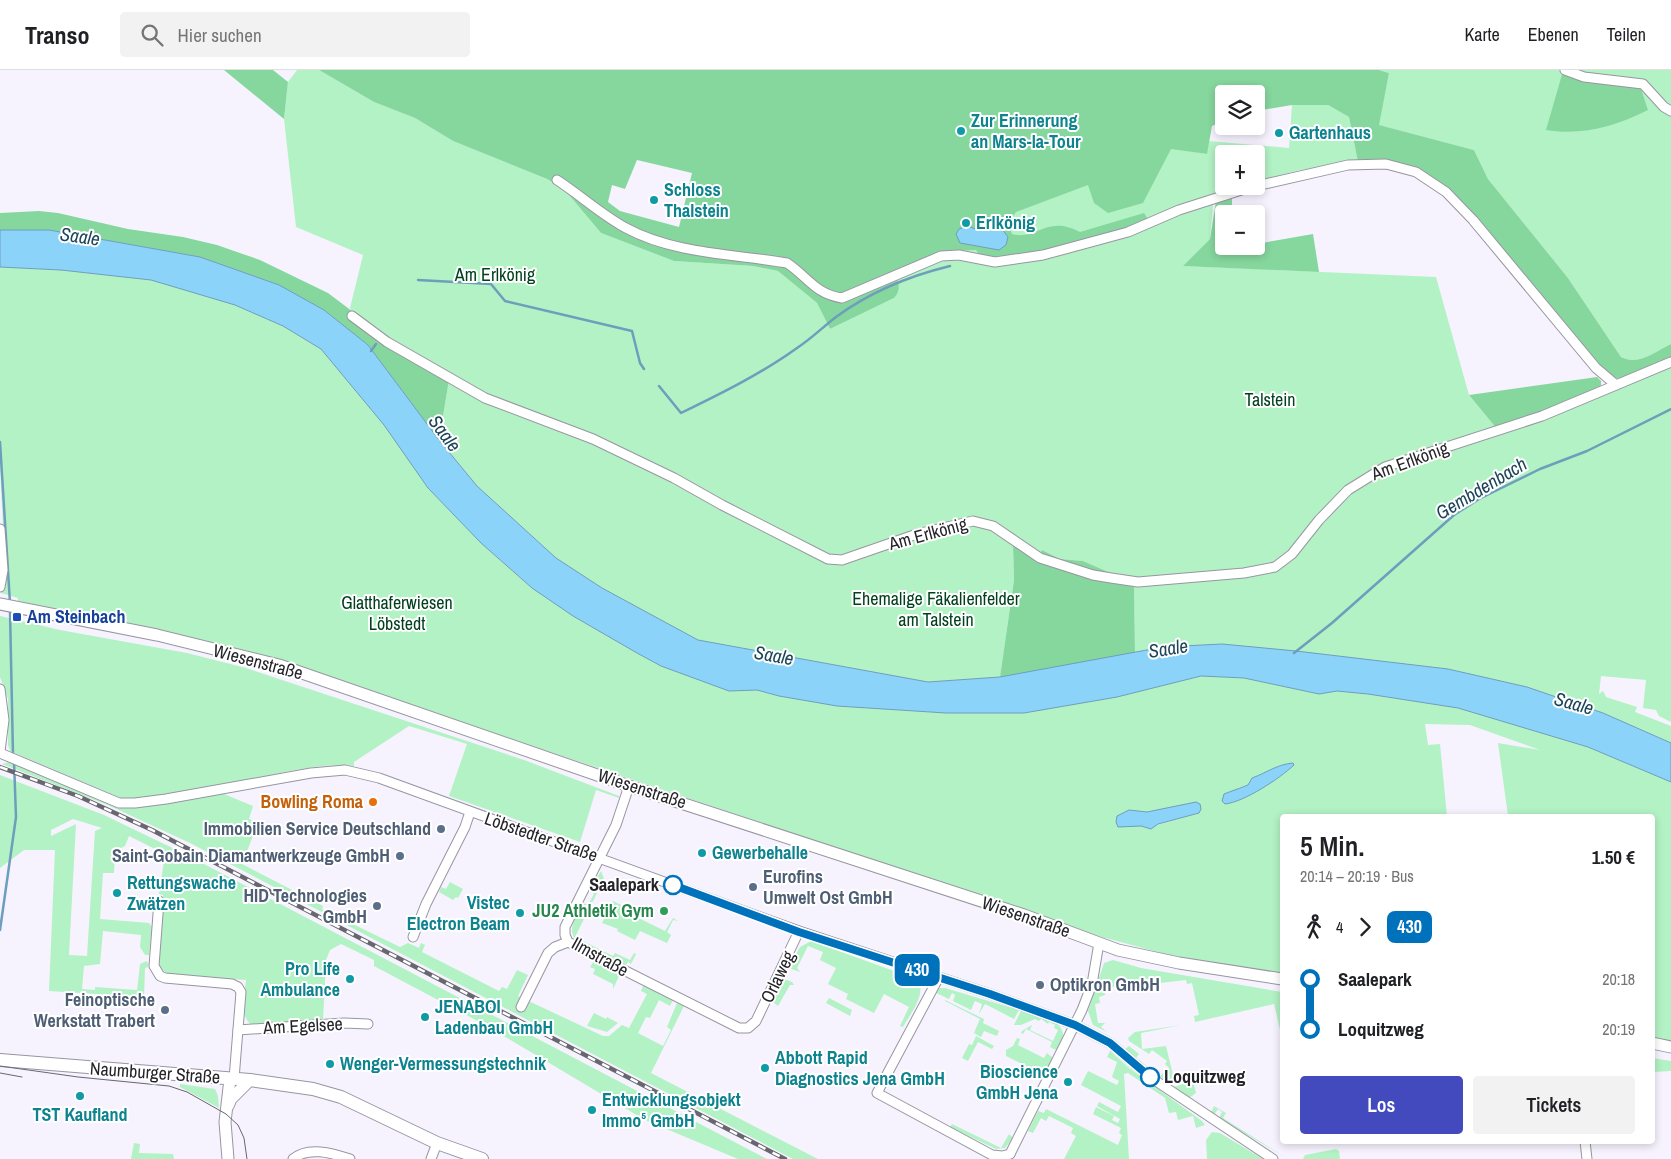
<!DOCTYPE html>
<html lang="de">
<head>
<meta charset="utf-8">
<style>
	:root { --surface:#fff; --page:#f2f2f2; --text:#202124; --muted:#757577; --line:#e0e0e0; --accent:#424abe }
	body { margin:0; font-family:"Archivo Narrow",sans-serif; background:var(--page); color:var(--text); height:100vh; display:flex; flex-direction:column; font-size:19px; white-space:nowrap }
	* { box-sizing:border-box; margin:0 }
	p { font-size:16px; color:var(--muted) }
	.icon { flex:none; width:28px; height:28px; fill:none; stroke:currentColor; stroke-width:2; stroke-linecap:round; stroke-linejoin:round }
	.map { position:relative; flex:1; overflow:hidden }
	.details { position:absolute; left:1280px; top:744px; width:375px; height:330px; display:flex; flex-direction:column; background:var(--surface); border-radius:5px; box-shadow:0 2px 8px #0003 }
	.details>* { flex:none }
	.badge { padding:0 10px; border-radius:8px; font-size:18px; line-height:32px }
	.fabs { position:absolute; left:1215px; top:15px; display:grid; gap:10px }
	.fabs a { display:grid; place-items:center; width:50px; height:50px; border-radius:5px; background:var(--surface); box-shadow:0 2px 8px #0003; font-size:25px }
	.map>.badge { position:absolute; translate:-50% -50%; box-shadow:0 0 0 2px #fff }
	.legs { display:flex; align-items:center; gap:8px; height:55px; padding:0 20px; font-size:16px }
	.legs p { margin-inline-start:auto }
	.head { display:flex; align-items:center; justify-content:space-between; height:85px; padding:0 20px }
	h1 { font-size:28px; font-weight:600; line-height:38px }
	.action { display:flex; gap:10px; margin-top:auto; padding:10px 20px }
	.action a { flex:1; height:58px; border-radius:5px; background:var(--accent); color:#fff; font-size:20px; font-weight:600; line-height:58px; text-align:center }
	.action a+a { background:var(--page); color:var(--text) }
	ul { padding:0 20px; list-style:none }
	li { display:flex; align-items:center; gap:18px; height:50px; font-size:19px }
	li i { display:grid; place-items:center; width:8px; height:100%; margin:0 6px; background:currentColor }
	li i::after { content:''; width:12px; height:12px; margin:-6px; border:4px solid; border-radius:50%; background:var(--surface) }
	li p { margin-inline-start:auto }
	li:first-child i { background:linear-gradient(#0000 50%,currentColor 0) }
	li:last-child i { background:linear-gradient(currentColor 50%,#0000 0) }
	header { display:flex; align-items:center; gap:30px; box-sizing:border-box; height:70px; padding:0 25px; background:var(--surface); border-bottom:1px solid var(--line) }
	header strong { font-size:24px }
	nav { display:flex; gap:28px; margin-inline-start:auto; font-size:18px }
	.search { width:350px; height:45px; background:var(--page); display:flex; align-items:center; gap:12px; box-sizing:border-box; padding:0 18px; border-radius:5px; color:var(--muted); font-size:19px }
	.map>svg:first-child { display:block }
</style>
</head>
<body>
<header>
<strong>Transo</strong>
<div class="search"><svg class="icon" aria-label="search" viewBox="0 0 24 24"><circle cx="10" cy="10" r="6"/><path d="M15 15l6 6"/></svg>Hier suchen</div>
<nav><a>Karte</a><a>Ebenen</a><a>Teilen</a></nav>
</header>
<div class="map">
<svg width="1671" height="1089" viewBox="0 0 1671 1089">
	<rect width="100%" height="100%" fill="#f6f3ff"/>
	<g fill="#b3f2c4" fill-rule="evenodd">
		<path d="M297 0H319L374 32 415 48 453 71 547 109 564 119 601 163 674 191 753 196 778 201 817 233 830 259 894 228 810 208 1171 78 1206 84 1209 71 1289 78 1292 35H1328L1349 47 1358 92 1300 100 1256 111V84H1224V116H1239L1214 124 1210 169 1184 196 1436 207 1469 325 1497 359 1671 289V652L1659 646 1656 640 1643 638 1646 610 1601 606 1599 624 1603 621 1606 627 1637 637 1635 642 1671 656V673L1603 643 1527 617 1448 599 1222 574 1163 577 1135 584 1134 513 1083 491 1060 489 1042 480 1038 490 1013 475 1014 510 1000 607 928 612 698 570 602 518 556 488 477 416 439 370 450 304 389 269 351 240 350 238 363 185 296 157 284 49 288 12Z"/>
		<path d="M1379 0H1671V274C1654 282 1639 296 1621 287L1568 208 1488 109 1474 80 1378 55 1389 3Z"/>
		<path d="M0 197 61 200 151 210 235 235 283 256 321 279 384 355 428 418 481 473 532 518 573 546 637 583 661 596 729 621 757 620 779 626 837 636 946 643H1024L1117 627 1201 606 1244 608 1319 624 1337 621 1368 624 1458 638 1588 677 1671 712V973L1653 969 1652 746H1508L1498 673 1540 680 1470 655 1425 654 1428 675 1440 674 1447 746H1282V905L1165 884 1102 867 255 583C176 564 96 551 18 531V528L1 523 5 498 0 396ZM1293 693C1279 713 1260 717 1237 718L1248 715 1252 708C1266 703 1279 694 1293 693ZM1168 739 1199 743 1146 758 1129 740 1147 742Z"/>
		<path d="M0 546 60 560 187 583 246 598 524 690 619 726V728L596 720 580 772 449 726 467 674 409 656 354 692V696C311 692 264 708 223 717L224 724 253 736 249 749 258 753 242 794 323 836 322 839 400 877 408 873 419 878 421 873 425 875 422 882 499 921 502 917 507 919 517 900 528 905 518 926 603 966H609L622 955 629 958 647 924 641 921 643 916 673 930 670 936 659 930 650 948 646 947 638 963 663 976 671 960 667 957 677 933 684 936 651 1003 818 1089H793L190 773 110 736 2 694 9 692 114 735 125 738 140 736 10 681 8 675V629L0 607Z"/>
		<path d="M0 705 104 745 185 784 767 1089H738L645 1050 487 956 374 896V890L341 874 330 880 326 890 323 951 252 955C238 946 245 924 246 910L167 904 159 896 163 825 159 824 165 784 129 766 125 776 115 781 114 803H103L100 849 149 853 152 857 149 885H145L140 877 141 865 103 861 100 894 84 896 82 919 95 920V917L137 920 140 894 146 891 148 893V897L145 898 144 927 49 921 55 780H24L0 798ZM73 749 102 758 95 761 87 886 69 885 76 754 51 766V760Z"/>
		<path d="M601 801 604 809 575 867 613 886 615 883 630 890 634 883 636 884 631 894 628 892 626 895 576 870C566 859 578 845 583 833L588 835 594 824 590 820 595 822 600 813 595 810Z"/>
		<path d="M450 812 463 819 458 828 456 827 453 830 439 822 441 817 446 819Z"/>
		<path d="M613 831 627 838 626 842 665 861 673 848 678 851 673 850 667 862 671 865 667 873 640 861 635 870 617 861 618 859 602 853Z"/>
		<path d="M811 871 916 909C929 921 910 944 903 957L900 956 909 937 884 924 874 943 846 929 848 924 828 914 836 898 820 890 823 882 808 876 797 898 800 902 789 898 800 877Z"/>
		<path d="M1113 890 1141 898 1282 922V968L1274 934 1195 952 1194 946 1199 945 1192 913 1187 914 1186 910 1160 913 1159 907 1104 919 1105 925 1099 927 1100 933 1095 934 1098 953H1105L1101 957 1107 962 1093 955 1088 941 1104 893Z"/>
		<path d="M594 891 620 904 613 919V914L593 904 595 899 590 897Z"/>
		<path d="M784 909 792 912 794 915H790L778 936 773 932Z"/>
		<path d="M940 918H945L1019 940 1014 949 985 934 979 944 982 934 975 931 971 940 953 931 955 925 952 923 949 929 934 922Z"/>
		<path d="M829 928 852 940 850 946 826 933Z"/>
		<path d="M945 930 984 949 983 953 999 961 997 966 984 961 981 967 974 963 980 949 945 931Z"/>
		<path d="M1021 941C1033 944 1064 949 1063 966 1062 971 1059 976 1056 980L1050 977 1052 972 1026 959 1023 964 1021 963 1022 961 1032 955 1030 960 1053 971 1058 960 1054 958 1055 955 1049 952 1048 954 1041 949 1039 951 1035 949 1021 955H1014Z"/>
		<path d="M594 943 606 949 607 947 618 953 607 962 587 956Z"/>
		<path d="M1181 955 1141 963 1142 979 1166 976 1174 1009 1169 1013 1125 979 1129 976 1139 984 1136 988 1160 1006 1169 998 1165 994 1167 991 1152 980 1149 984 1129 971 1128 968 1135 962Z"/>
		<path d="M976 966 994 976 992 979 978 972 968 991 962 988 969 974 972 975Z"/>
		<path d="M1017 968 1020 969 1018 975 1044 988 1047 983 1053 988 1044 1005 1006 986V980L1013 976Z"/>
		<path d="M1110 981 1129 998 1202 1051 1205 1055 1196 1058 1193 1046 1178 1050 1176 1042 1169 1043 1165 1028 1128 1003 1124 1004 1129 1089H1064L1076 1066 1071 1063 1073 1058 1049 1046 1046 1051 1041 1048 1033 1063 1028 1061 1038 1041 1044 1043 1046 1039 1118 1075 1122 1065 1119 1063 1121 1058 1093 1044 1096 1037 1114 1046 1112 1050 1118 1053 1120 1049 1097 1036 1099 1032 1118 1042 1121 1036 1081 1015 1088 1001 1117 1015 1119 1011 1112 1007 1117 992 1107 987Z"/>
		<path d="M1652 988 1671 991V1001L1653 1002Z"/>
		<path d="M1193 1011 1196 1023 1189 1028 1174 1017Z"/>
		<path d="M180 1014 215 1019 218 1026 219 1038 180 1017Z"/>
		<path d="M1214 1036 1226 1043 1223 1048 1288 1089 1219 1048 1222 1042 1218 1039 1214 1045 1211 1043Z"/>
		<path d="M952 1054 1001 1078 1009 1064 1013 1068 1005 1078 996 1079 950 1057Z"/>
		<path d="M1212 1062 1220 1063 1263 1089H1207L1206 1070Z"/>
		<path d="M134 1073 140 1074 139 1083 173 1084 174 1089H131Z"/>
		<path d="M1336 1079 1339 1081 1340 1089H1303L1305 1085Z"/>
	</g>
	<g fill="#86d79e" fill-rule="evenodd">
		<path d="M224 0H273L288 12 284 49Z"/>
		<path d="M319 0H1379L1389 3 1379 55 1474 80 1488 109 1568 208 1621 287C1639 296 1654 282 1671 274V289L1621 309 1609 306 1453 123 1421 101 1358 92 1349 47 1328 35H1292L1256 41V24H1224V51L1212 56 1207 84 1171 79 1143 133 1108 143 1094 133 1088 115 1016 142 1008 153 1012 164C1037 171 1046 144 1080 162L1144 143 1149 151C1093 168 1040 188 980 186L976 180 941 181 929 192 896 206C900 215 900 221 894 228L830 259 817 233 778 201 753 196 674 191 601 163 564 119 547 109 453 71 415 48 374 32ZM637 90 692 103 679 157 620 141 608 132 612 115 625 119Z"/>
		<path d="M1563 1 1640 16 1648 40C1617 56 1581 66 1546 60Z"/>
		<path d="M1232 126V144H1224V176L1231 178 1256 176V174L1313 164 1319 202 1183 196 1210 169 1216 131Z"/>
		<path d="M39 141 58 143 128 159 183 167 217 175 260 190 328 223 389 269 450 304 439 370 368 275 324 240 279 215 200 187 49 160H0V143Z"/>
		<path d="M1597 307 1601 311V318L1497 359 1469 325Z"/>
		<path d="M1013 475 1037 490 1042 480 1060 489 1083 491 1134 513 1135 584 1000 607 1014 510Z"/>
	</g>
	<g fill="#8cd3fa" stroke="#6d9ebc">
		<path d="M994 155 1002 159 1008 167 1006 175 999 180 960 173 956 164 959 159 967 156 979 160Z"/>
		<path d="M0 160H49L200 187 279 215 324 240 368 275 439 370 477 416 556 488 602 518 698 570 928 612 1000 607 1163 577 1222 574 1296 581 1448 599 1527 617 1603 643 1671 673V712L1588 677 1458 638 1368 624 1337 621 1319 624 1244 608 1201 606 1117 627 1024 643H946L837 636 779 626 757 620 729 621 661 596 637 583 573 546 532 518 481 473 428 418 384 355 321 279 283 256 235 235 151 210 61 200 0 197Z"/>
		<path d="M1293 693 1294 695C1279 709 1244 732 1225 734L1222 731 1224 724 1248 715 1252 708C1266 703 1278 694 1293 693Z"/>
		<path d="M1196 732 1200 734 1201 739 1199 743 1158 754 1151 759 1141 756 1118 757 1116 752 1117 746 1129 740 1147 742Z"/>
	</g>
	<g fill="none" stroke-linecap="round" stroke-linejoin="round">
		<g stroke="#6d9ebc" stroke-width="2.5">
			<path d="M418 210 491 214 505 231 632 261 640 293 644 299"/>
			<path d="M371 281 376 274"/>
			<path d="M659 316 681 343C720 324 761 304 797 278 811 269 823 257 836 247 870 222 909 206 950 196"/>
			<path d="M0 372 10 533"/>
			<path d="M10 541 13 685"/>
			<path d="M1294 583 1332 553 1454 445 1479 429 1540 399 1587 381 1671 339"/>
			<path d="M0 860 16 747 14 691"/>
		</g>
		<defs>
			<g id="street">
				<path d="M1565 0 1584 7 1643 14 1664 37 1671 41"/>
				<path d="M557 110C580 125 602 145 626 158 674 184 734 184 787 193 808 207 815 224 842 228L941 186 959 185 995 192 1043 185 1128 162 1179 140 1254 116"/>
				<path d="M1256 116 1348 95 1386 94 1416 102 1446 122 1473 150 1596 298 1616 315"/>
				<path d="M352 246 387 272 485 328 593 369 674 408 722 435 828 489 842 490 917 464 973 451 993 456 1040 488 1093 505 1111 508 1138 512 1244 503 1275 497 1292 484 1319 450 1348 420 1385 397 1542 346 1671 292"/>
				<path d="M0 459 3 500 0 517"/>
				<path d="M0 619 4 650 0 681"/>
				<path d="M0 683 119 733H135L166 729 311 703 345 700 379 708 799 861 990 924 1075 955 1110 973 1150 1007 1273 1089"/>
				<path d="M629 716 616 755 565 857V865L568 872 739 958H748L756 951 799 861"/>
				<path d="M159 831 154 896 160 906 165 908 232 914 238 917 241 922 234 1009"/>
				<path d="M413 867 426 834 465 757 470 742"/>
				<path d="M939 907 877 1023 992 1085 1002 1086 1010 1084"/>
				<path d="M521 937 548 883 555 877 568 872"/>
				<path d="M238 960 344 953 368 954"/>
				<path d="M1585 1071 1587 1089"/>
				<path d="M1010 1084 1082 940 1092 914 1099 873"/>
				<path d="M293 1089C308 1076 332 1083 350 1089"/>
				<path d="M431 1089 437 1073"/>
			</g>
			<g id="secondary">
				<path d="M0 534 157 565 279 595 629 716 1024 845 1118 880 1179 893 1282 909"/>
				<path d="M1652 973 1671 977"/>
				<path d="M228 1036 231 1029 250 1010"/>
				<path d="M228 1089 225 1052 230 1009"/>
			</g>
			<path id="primary" d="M0 990 250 1010 313 1019 341 1027 437 1073 482 1089"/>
		</defs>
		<use href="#street" stroke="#9895a2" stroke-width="11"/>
		<use href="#secondary" stroke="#9895a2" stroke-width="13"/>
		<use href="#primary" stroke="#9895a2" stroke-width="14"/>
		<use href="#street" stroke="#fff" stroke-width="9"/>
		<use href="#secondary" stroke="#fff" stroke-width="11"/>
		<use href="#primary" stroke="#fff" stroke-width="12"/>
		<g stroke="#68666e" stroke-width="1">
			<path d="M0 996 78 1007 169 1016 187 1022 226 1044 238 1055 244 1068 247 1089"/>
			<path d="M0 1003 22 1007"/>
		</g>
		<defs>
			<path id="rail" d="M0 697 78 726 152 760 785 1089"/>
		</defs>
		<use href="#rail" stroke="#68666e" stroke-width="4.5"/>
		<use href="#rail" stroke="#fff" stroke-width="2.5" stroke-dasharray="8" stroke-linecap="butt"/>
	</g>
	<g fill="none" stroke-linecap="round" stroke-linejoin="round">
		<defs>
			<path id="line-1" d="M673 815 799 862 990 924 1075 955 1110 973 1150 1007"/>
		</defs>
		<use href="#line-1" stroke="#fff" stroke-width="11"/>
		<use href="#line-1" stroke="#0072bc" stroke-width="8"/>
	</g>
	<g fill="#0f9aa8" stroke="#fff" stroke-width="2">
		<circle cx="961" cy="61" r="5"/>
		<circle cx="1279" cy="63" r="5"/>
		<circle cx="654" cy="130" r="5"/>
		<circle cx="966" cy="153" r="5"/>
		<circle cx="702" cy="783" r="5"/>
		<circle cx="117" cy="823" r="5"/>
		<circle cx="520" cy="843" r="5"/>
		<circle cx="350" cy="909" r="5"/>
		<circle cx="425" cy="947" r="5"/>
		<circle cx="330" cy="994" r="5"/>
		<circle cx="765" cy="998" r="5"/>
		<circle cx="1068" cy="1012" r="5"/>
		<circle cx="80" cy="1026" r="5"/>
		<circle cx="592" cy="1040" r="5"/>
	</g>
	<rect fill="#1a4fb4" stroke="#fff" stroke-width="2" x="12" y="542" width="10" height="10" rx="2.5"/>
	<circle fill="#e8710a" stroke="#fff" stroke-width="2" cx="373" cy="732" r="5"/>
	<g fill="#5c6f8a" stroke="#fff" stroke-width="2">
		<circle cx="441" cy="759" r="5"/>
		<circle cx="400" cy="786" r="5"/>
		<circle cx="753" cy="817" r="5"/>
		<circle cx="377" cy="836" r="5"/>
		<circle cx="1040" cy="915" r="5"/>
		<circle cx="165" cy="940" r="5"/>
	</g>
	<g fill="#fff" stroke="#0072bc" stroke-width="2.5">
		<circle cx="673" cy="815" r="9"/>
		<circle cx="1150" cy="1007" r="9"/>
	</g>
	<circle fill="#2e9e5b" stroke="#fff" stroke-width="2" cx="664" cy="841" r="5"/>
	<g text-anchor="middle" stroke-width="4" stroke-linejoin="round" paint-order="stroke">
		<g font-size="18" font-weight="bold" fill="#0d838f" stroke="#fff" text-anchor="start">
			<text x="971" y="57">Zur Erinnerung<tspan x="971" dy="21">an Mars-la-Tour</tspan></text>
			<text x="1289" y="69">Gartenhaus</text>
			<text x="664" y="126">Schloss<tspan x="664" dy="21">Thalstein</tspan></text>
			<text x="976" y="159">Erlkönig</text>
			<text x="712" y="789">Gewerbehalle</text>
			<text x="127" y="819">Rettungswache<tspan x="127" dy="21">Zwätzen</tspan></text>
			<text x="510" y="839" text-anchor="end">Vistec<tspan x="510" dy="21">Electron Beam</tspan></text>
			<text x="340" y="905" text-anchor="end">Pro Life<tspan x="340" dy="21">Ambulance</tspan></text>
			<text x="435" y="943">JENABOI<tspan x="435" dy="21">Ladenbau GmbH</tspan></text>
			<text x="775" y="994">Abbott Rapid<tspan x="775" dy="21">Diagnostics Jena GmbH</tspan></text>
			<text x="340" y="1000">Wenger-Vermessungstechnik</text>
			<text x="1058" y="1008" text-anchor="end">Bioscience<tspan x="1058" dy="21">GmbH Jena</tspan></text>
			<text x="602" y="1036">Entwicklungsobjekt<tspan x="602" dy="21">Immo⁵ GmbH</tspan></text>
			<text x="80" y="1051" text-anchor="middle">TST Kaufland</text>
		</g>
		<g font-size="18" fill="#00401d" stroke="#fff">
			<text x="495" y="211">Am Erlkönig</text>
			<text x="1270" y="336">Talstein</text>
			<text x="936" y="535">Ehemalige Fäkalienfelder<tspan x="936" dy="21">am Talstein</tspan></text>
			<text x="397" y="539">Glatthaferwiesen<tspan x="397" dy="21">Löbstedt</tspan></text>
		</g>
		<g font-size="18" fill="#25242a" stroke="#fff">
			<text transform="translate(1410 391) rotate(-20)" y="6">Am Erlkönig</text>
			<text transform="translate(928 464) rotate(-15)" y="6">Am Erlkönig</text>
			<text transform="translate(258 592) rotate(15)" y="6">Wiesenstraße</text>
			<text transform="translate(642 719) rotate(18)" y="6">Wiesenstraße</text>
			<text transform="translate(541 767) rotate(19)" y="6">Löbstedter Straße</text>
			<text transform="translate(1026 847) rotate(19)" y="6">Wiesenstraße</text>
			<text transform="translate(600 887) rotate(29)" y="6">Ilmstraße</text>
			<text transform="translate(778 907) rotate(-64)" y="6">Orlaweg</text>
			<text transform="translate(303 956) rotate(-3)" y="6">Am Egelsee</text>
			<text transform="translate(155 1003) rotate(4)" y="6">Naumburger Straße</text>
		</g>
		<g font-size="18" font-weight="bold" fill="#164399" stroke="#fff" text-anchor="start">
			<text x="27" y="553">Am Steinbach</text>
		</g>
		<g font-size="18" font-weight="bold" fill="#c56008" stroke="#fff" text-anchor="end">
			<text x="363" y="738">Bowling Roma</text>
		</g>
		<g font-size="18" font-weight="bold" fill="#4e5e75" stroke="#fff" text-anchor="end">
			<text x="431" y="765">Immobilien Service Deutschland</text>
			<text x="390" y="792">Saint-Gobain Diamantwerkzeuge GmbH</text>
			<text x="763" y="813" text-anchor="start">Eurofins<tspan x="763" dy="21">Umwelt Ost GmbH</tspan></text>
			<text x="367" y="832">HID Technologies<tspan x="367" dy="21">GmbH</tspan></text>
			<text x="1050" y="921" text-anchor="start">Optikron GmbH</text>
			<text x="155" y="936">Feinoptische<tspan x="155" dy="21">Werkstatt Trabert</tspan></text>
		</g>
		<g font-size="18" font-weight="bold" fill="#25242a" stroke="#fff" text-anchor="end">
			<text x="659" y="821">Saalepark</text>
			<text x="1164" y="1013" text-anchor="start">Loquitzweg</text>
		</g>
		<g font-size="18" font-weight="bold" fill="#27864d" stroke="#fff" text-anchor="end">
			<text x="654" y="847">JU2 Athletik Gym</text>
		</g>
		<g font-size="19" font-style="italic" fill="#1d4559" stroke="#fff">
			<text transform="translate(80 166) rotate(8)" y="7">Saale</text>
			<text transform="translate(445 363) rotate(53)" y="7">Saale</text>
			<text transform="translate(1481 418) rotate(-31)" y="7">Gembdenbach</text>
			<text transform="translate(1168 578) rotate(-9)" y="7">Saale</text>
			<text transform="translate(774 585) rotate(10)" y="7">Saale</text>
			<text transform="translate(1574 633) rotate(15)" y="7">Saale</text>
		</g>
	</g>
</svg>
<div class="fabs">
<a><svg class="icon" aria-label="layers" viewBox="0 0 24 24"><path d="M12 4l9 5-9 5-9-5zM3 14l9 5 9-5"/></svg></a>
<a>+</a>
<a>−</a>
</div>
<b class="badge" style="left:917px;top:900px;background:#0072bc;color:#fff">430</b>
<section class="details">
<div class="head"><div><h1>5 Min.</h1><p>20:14 – 20:19 · Bus</p></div><b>1.50 €</b></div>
<div class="legs"><svg class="icon" aria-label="walk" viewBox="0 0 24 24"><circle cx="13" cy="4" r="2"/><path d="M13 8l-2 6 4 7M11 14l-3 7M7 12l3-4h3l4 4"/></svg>4<svg class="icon" aria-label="forward" viewBox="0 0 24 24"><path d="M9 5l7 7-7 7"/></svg><b class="badge" style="background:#0072bc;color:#fff">430</b></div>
<ul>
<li><i style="color:#0072bc"></i><b>Saalepark</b><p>20:18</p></li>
<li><i style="color:#0072bc"></i><b>Loquitzweg</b><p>20:19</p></li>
</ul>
<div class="action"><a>Los</a><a>Tickets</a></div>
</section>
</div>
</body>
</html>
